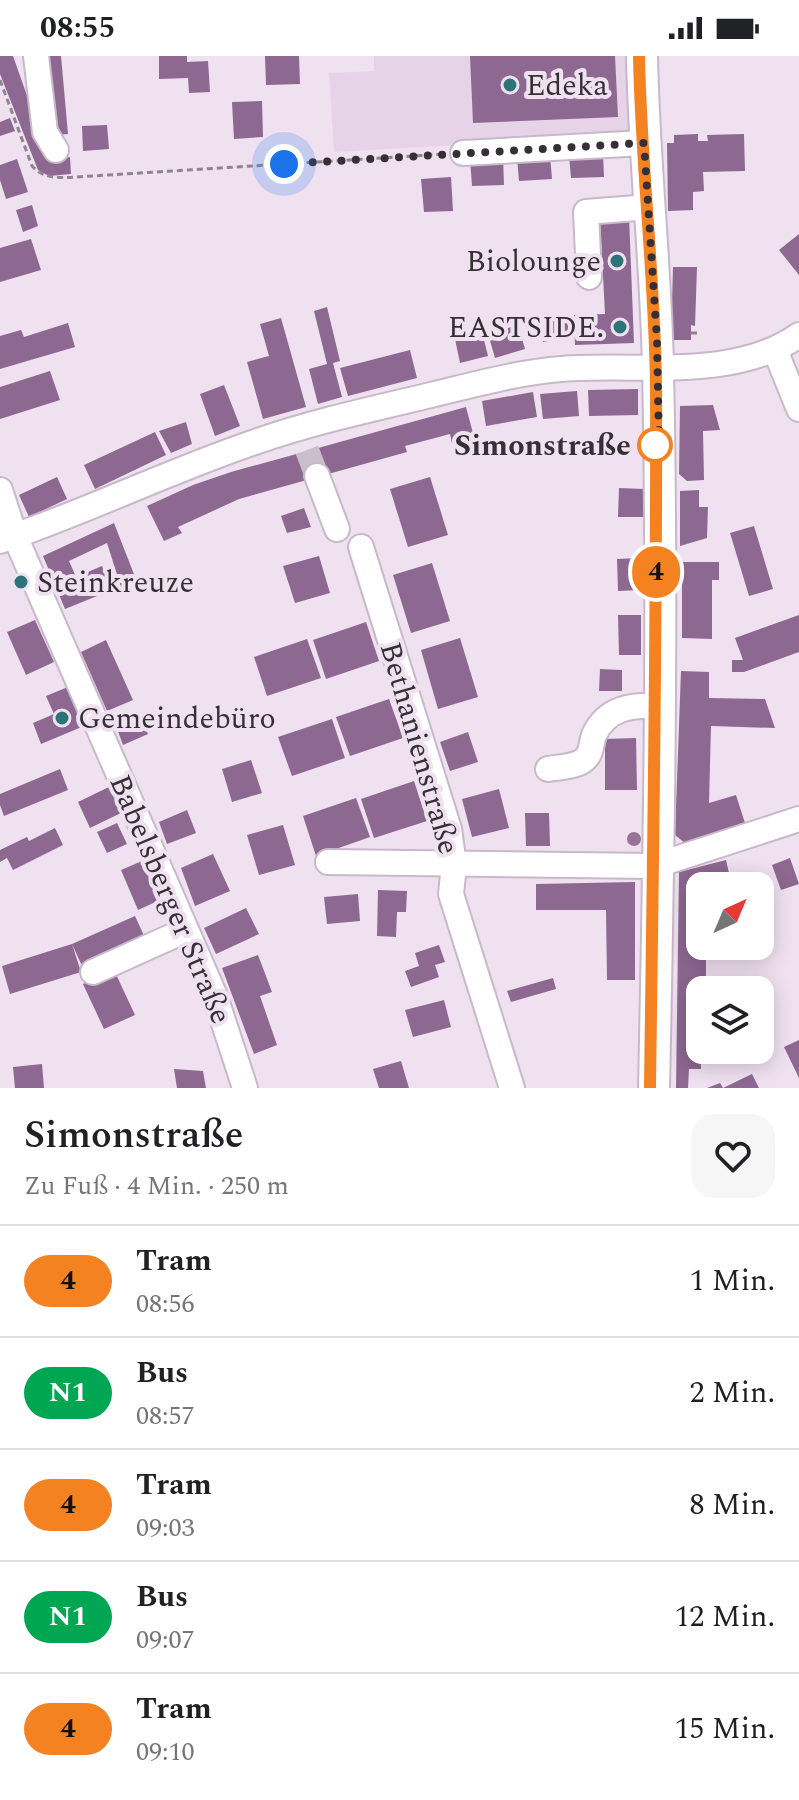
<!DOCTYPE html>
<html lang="de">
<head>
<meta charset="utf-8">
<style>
	:root { --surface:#fff; --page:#f6f6f6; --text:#202124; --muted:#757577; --line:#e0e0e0 }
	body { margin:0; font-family:Spectral,serif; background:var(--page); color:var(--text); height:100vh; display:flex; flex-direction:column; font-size:30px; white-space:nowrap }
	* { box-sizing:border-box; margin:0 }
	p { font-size:26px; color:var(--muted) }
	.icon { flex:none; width:44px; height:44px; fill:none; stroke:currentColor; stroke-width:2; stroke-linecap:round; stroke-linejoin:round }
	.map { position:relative; height:1032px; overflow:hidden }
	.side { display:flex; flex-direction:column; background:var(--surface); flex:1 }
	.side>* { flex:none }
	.badge { padding:0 16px; border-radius:26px; font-size:28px; line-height:52px }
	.needle { width:52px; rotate:44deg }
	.fabs { position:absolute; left:686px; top:816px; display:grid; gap:16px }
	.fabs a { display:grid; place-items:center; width:88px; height:88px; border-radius:16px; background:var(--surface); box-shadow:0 4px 20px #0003; font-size:40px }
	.you { position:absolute; width:40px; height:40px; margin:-20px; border:6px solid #fff; border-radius:50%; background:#1a73e8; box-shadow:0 0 0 12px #1a73e833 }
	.map>.badge { position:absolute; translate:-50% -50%; box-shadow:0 0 0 4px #fff }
	.round { display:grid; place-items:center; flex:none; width:84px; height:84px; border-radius:24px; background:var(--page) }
	.overview { display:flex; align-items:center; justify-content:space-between; height:136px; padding:0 24px }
	h1 { font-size:38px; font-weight:600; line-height:60px }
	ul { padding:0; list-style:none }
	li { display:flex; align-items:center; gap:24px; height:112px; padding:0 24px; border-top:2px solid var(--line) }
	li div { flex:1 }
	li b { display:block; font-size:30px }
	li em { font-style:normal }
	li .badge { min-width:88px; font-weight:700; text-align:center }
	.status { display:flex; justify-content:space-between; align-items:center; height:56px; padding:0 40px; background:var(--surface); direction:ltr }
	.status svg { height:22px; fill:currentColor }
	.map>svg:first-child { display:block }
</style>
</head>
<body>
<div class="status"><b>08:55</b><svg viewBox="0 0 49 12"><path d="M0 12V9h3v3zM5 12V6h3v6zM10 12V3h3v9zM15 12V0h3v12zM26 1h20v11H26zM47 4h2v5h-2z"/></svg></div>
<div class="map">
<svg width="799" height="1032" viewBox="0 0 799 1032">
	<rect width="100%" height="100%" fill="#f0e1f1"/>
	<path fill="#e6d3e8" d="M374 0H625L632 79 334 96 329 17 374 15Z"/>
	<g fill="#8d6891">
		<path d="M0 0H13L42 82 54 104 70 101 71 118 49 120 38 114 0 18Z"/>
		<path d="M49 0H61L68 78 55 79Z"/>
		<path d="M159 0H187V6L208 5 210 36 189 37 188 22 159 23Z"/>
		<path d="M265 0H299L300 28 266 29Z"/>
		<path d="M470 0H615L618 61 473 67Z"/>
		<path d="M262 45 263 81 234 83 232 46Z"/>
		<path d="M10 62 15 75 0 80V66Z"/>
		<path d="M107 69 109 93 83 95 82 70Z"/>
		<path d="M698 78V85H708L707 79 744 78 745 115 703 116 704 135 693 136V154L668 155 667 87H674V79Z"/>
		<path d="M603 98 604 121 571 122 569 99Z"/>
		<path d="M550 99 552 123 519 125 517 101Z"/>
		<path d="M503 101 504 129 472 130 470 103Z"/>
		<path d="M17 103 28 136 6 143 0 124V109Z"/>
		<path d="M451 121 453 155 424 156 421 123Z"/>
		<path d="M32 149 38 170 23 176 16 154Z"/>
		<path d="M629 160 634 287 575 289 574 259 605 258 600 162Z"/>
		<path d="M799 178V219L779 194Z"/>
		<path d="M31 183 41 214 0 226V192Z"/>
		<path d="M673 211H697L695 270 691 269V284H671Z"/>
		<path d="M327 251 340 305 333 307 342 341 318 348 309 313 327 308 314 255Z"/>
		<path d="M566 258 570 280 543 286 539 264Z"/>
		<path d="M281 262 306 351 263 363 247 306 269 300 260 268Z"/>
		<path d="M68 267 75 291 0 313V280L21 274 24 281Z"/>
		<path d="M518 269 525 293 495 302 488 278Z"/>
		<path d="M481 272 488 300 460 307 454 278Z"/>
		<path d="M410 294 417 322 348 340 340 312Z"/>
		<path d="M50 315 60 344 0 363V331Z"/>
		<path d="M224 329 240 370 215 380 200 338Z"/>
		<path d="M638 333V359L589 360 588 334Z"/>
		<path d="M577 335 579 360 543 363 540 338Z"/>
		<path d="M533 336 537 361 486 370 482 345Z"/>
		<path d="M713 349 720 374 703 375 704 424 687 425 679 418 680 350Z"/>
		<path d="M466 351 474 381 452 387 450 378 405 390 407 396 239 443 178 471 182 477 164 485 147 450 193 429 231 416Z"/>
		<path d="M186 366 192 388 171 397 159 375Z"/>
		<path d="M155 376 166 399 95 433 84 409Z"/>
		<path d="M57 421 67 443 29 461 19 439Z"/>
		<path d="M430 421 448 479 408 491 390 433Z"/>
		<path d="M619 432 643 433V461H618Z"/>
		<path d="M699 434V451H708L707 482 680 490V435Z"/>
		<path d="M304 452 311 471 287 477 281 460Z"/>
		<path d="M114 467 137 526 121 531 107 487 69 505 76 521 102 510 112 534 65 553 43 500Z"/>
		<path d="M754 470 773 533 749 540 730 477Z"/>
		<path d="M319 500 330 537 295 547 283 510Z"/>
		<path d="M638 502 640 534 618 535 617 503Z"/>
		<path d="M682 506H719V524H712V583L682 582Z"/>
		<path d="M432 507 450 565 411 577 393 519Z"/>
		<path d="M618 559H641V599H619Z"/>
		<path d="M799 559V596L744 616H732V604H743L735 582Z"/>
		<path d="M35 564 54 606 26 619 7 576Z"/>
		<path d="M366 566 379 605 326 623 313 584Z"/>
		<path d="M460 582 478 641 438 653 421 594Z"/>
		<path d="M307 583 321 622 267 640 254 601Z"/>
		<path d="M106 584 133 644 107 655 81 596Z"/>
		<path d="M600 613 622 614V635H599Z"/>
		<path d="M681 615 709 616V642L765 643 775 672 711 670 709 747 736 739 745 767 685 787 675 779Z"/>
		<path d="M68 631 84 670 41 688 33 667 54 658 46 640Z"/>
		<path d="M389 643 403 682 350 700 336 661Z"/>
		<path d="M140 660 148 678 123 689 116 670Z"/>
		<path d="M332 663 345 702 292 720 278 681Z"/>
		<path d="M468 676 478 706 450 715 440 686Z"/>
		<path d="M636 682 637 734H605V683Z"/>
		<path d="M251 704 262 737 232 746 222 713Z"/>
		<path d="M60 713 68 734 4 760 0 749V738Z"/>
		<path d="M414 725 427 765 374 782 361 743Z"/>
		<path d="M111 730 123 756 90 772 78 746Z"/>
		<path d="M499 733 509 772 472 781 462 743Z"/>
		<path d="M356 742 370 781 316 800 303 760Z"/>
		<path d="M187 754 196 777 167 788 159 766Z"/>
		<path d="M525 757H549L550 790H526Z"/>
		<path d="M117 767 127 788 107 797 97 776Z"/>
		<path d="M283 769 295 809 259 819 247 779Z"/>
		<path d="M55 772 63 789 13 814 7 802 0 806V794L27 781 29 785Z"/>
		<path d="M213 798 230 835 195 850 181 812Z"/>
		<path d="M790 802 799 828 781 834 772 809Z"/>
		<path d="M726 804 732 830H700V890H706V934H700L701 1013H689L688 1032H676L679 816Z"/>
		<path d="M142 805 160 844 138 854 121 814Z"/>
		<path d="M635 826V924H607L606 854H536V828Z"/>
		<path d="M378 834 407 835 406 856H397L396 881 377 880Z"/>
		<path d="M358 838 360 865 327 868 324 841Z"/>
		<path d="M246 852 259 878 216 898 204 872Z"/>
		<path d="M135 860 146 884 83 912 72 888 81 916 10 938 2 910 72 888Z"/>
		<path d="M439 889 445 906 435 909 439 921 411 931 405 915 419 910 415 897Z"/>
		<path d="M258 899 272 936 260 940 277 989 254 998 222 912Z"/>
		<path d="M114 914 135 959 104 973 83 928Z"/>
		<path d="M553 922 556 933 511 946 507 935Z"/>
		<path d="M444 944 451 971 413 981 405 954Z"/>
		<path d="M799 984V1022L784 991Z"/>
		<path d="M401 1005 409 1032H379L373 1013Z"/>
		<path d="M42 1008 44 1032H15L13 1011Z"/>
		<path d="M174 1013 203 1015 206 1032H177Z"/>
		<path d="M752 1018 759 1032H707L720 1027 723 1032Z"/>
	</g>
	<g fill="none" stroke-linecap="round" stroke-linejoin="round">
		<path stroke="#cbbecc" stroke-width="24" stroke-dasharray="24 12" stroke-linecap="butt" d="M307 394 317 420"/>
		<defs>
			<g id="minor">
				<path d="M36 0 45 76 56 94"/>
				<path d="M463 97 644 87"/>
				<path d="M589 221 586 156 649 151"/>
				<path d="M775 294 799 353"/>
				<path d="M317 420 337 473"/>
				<path d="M0 434 15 480 215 940 245 1032"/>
				<path d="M0 485C86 456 169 415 255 386 312 366 372 353 431 339 473 329 519 316 562 313 638 307 734 325 799 279"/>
				<path d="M361 491 449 773 454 809 451 838 512 1032"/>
				<path d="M548 713C559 711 577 711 585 703 592 697 591 687 594 679 607 651 632 649 659 650"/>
				<path d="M328 806 654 810 799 763"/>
				<path d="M93 916 186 874"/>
			</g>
			<path id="major" d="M642 0C644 105 656 209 658 313 663 553 659 793 654 1032"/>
		</defs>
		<use href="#minor" stroke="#c7b9c9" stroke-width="28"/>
		<use href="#major" stroke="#c7b9c9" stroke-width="34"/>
		<g stroke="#8f858f" stroke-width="3" stroke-dasharray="6 4" stroke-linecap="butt">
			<path d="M0 24 32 110C44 123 59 122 76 121L445 98"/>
			<path d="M691 277H697"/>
		</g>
		<use href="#minor" stroke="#fff" stroke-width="24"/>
		<use href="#major" stroke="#fff" stroke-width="30"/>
		<path stroke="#4b444c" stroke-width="2" d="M639 0C641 111 655 221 656 332 657 565 654 799 650 1032"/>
	</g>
	<circle fill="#957498" cx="634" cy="783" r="7"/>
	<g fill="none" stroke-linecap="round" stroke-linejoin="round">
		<defs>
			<path id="line" d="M639 0C641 111 655 221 656 332 657 565 653 799 650 1032"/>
		</defs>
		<use href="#line" stroke="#fff" stroke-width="18"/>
		<use href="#line" stroke="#f58220" stroke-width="12"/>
		<path stroke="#363036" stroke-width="8" stroke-dasharray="0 14.4" d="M284 108 644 87 657 284 659 389H655"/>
	</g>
	<g fill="#2b7579" stroke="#f0e1f1" stroke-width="3">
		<circle cx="510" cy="29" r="8"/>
		<circle cx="617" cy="205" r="8"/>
		<circle cx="620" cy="271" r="8"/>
		<circle cx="21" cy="526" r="8"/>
		<circle cx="62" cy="662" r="8"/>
	</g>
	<circle fill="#fff" stroke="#f58220" stroke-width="4" cx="655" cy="389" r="16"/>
	<g text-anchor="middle" stroke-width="8" stroke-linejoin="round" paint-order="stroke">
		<g font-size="30" fill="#363036" stroke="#f0e1f1" text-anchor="start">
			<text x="526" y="39">Edeka</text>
			<text x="601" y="215" text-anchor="end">Biolounge</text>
			<text x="604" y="281" text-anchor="end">EASTSIDE.</text>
			<text x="37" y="536">Steinkreuze</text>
			<text x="78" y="672">Gemeindebüro</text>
		</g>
		<g font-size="30" font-weight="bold" fill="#363036" stroke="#f0e1f1" text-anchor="end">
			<text x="631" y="399">Simonstraße</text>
		</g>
		<g font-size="30" fill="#363036" stroke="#f0e1f1">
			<text transform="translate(420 692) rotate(74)" y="10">Bethanienstraße</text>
			<text transform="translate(171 843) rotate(67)" y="10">Babelsberger Straße</text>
		</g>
	</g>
</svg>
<div class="fabs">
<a><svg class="needle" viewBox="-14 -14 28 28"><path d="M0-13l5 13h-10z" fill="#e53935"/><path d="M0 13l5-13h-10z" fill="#757577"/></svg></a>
<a><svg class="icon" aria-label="layers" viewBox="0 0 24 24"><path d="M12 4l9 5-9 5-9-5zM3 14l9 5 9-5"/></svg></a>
</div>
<div class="you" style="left:284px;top:108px"></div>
<b class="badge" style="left:656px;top:516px;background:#f58220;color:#111">4</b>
</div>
<section class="side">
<div class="overview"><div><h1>Simonstraße</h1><p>Zu Fuß · 4 Min. · 250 m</p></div><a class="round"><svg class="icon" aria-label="heart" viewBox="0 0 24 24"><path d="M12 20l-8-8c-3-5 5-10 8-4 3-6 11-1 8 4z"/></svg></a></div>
<ul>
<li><span class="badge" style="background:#f58220;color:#111">4</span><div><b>Tram</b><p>08:56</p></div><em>1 Min.</em></li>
<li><span class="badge" style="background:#00a651;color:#fff">N1</span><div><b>Bus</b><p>08:57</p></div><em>2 Min.</em></li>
<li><span class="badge" style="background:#f58220;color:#111">4</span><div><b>Tram</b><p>09:03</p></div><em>8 Min.</em></li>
<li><span class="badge" style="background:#00a651;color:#fff">N1</span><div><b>Bus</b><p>09:07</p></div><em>12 Min.</em></li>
<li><span class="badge" style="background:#f58220;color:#111">4</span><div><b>Tram</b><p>09:10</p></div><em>15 Min.</em></li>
</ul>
</section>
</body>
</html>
